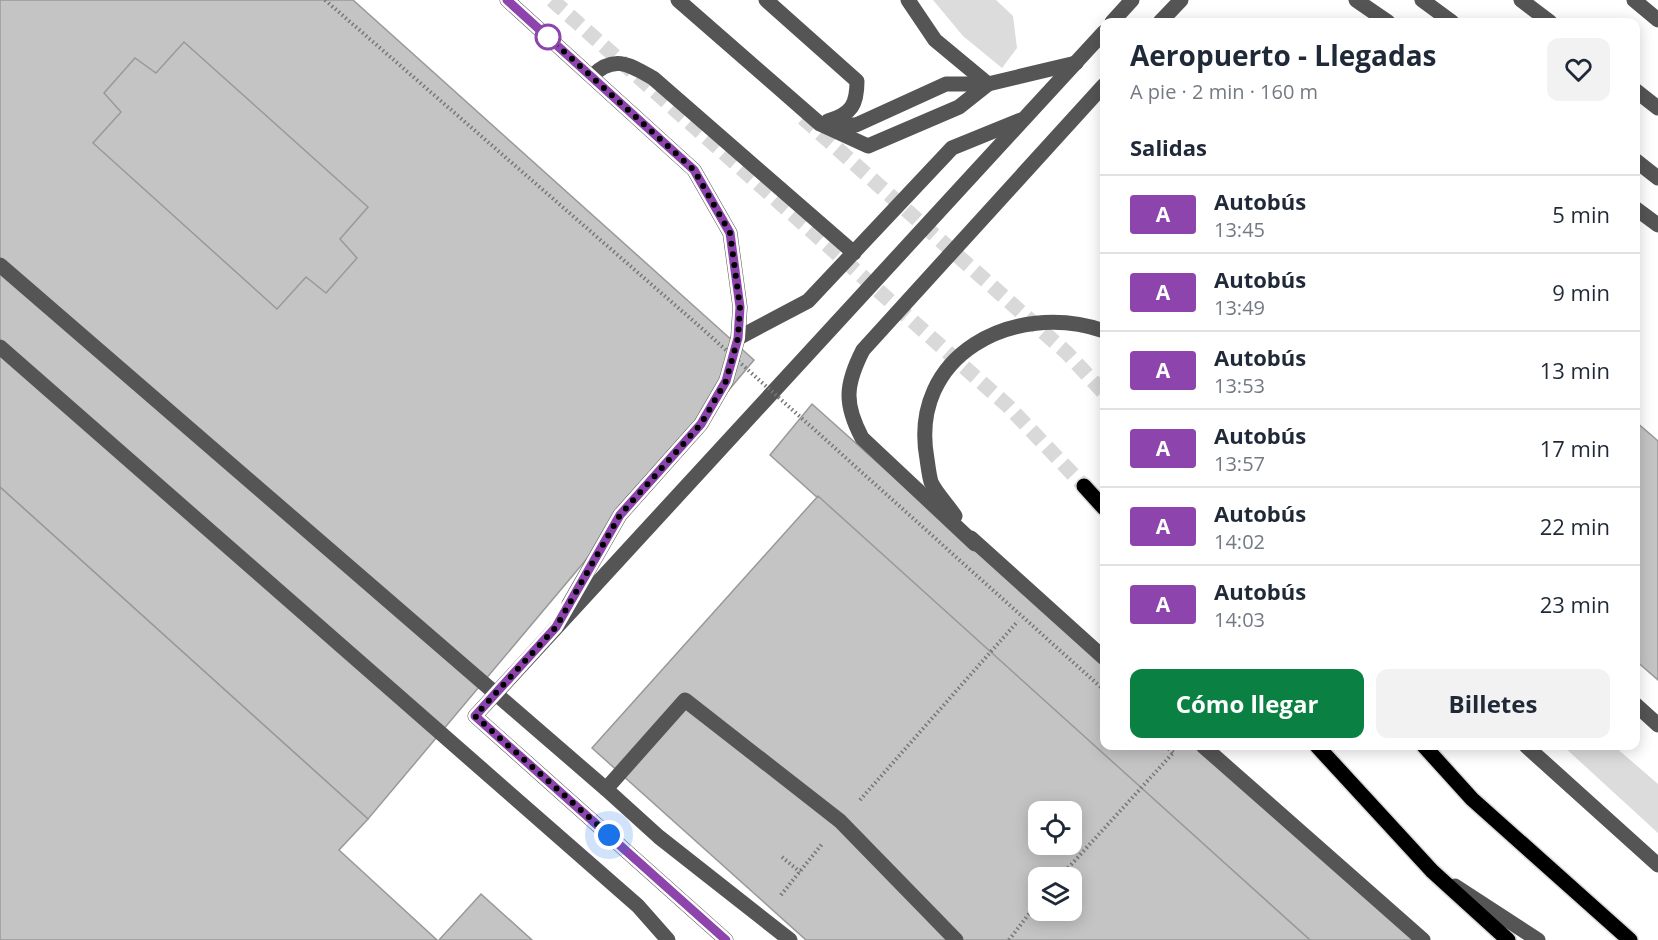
<!DOCTYPE html>
<html lang="es">
<head>
<meta charset="utf-8">
<style>
	:root { --surface:#fff; --page:#f2f2f3; --text:#1f2937; --muted:#747a83; --line:#e0e1e3; --accent:#0b8043 }
	body { margin:0; font-family:"Open Sans",sans-serif; background:var(--page); color:var(--text); height:100vh; display:flex; flex-direction:column; font-size:22px; white-space:nowrap }
	* { box-sizing:border-box; margin:0 }
	p { font-size:20px; color:var(--muted) }
	.icon { flex:none; width:33px; height:33px; fill:none; stroke:currentColor; stroke-width:2; stroke-linecap:round; stroke-linejoin:round }
	.map { position:relative; flex:1; overflow:hidden }
	.drawer { position:absolute; left:1100px; top:18px; width:540px; height:732px; display:flex; flex-direction:column; background:var(--surface); border-radius:12px; box-shadow:0 3px 15px #0003 }
	.drawer>* { flex:none }
	.badge { padding:0 12px; border-radius:4px; font-size:21px; line-height:39px }
	.controls { position:absolute; left:1028px; top:801px; display:grid; gap:12px }
	.controls a { display:grid; place-items:center; width:54px; height:54px; border-radius:12px; background:var(--surface); box-shadow:0 3px 15px #0003; font-size:30px }
	.you { position:absolute; width:30px; height:30px; margin:-15px; border:4px solid #fff; border-radius:50%; background:#1a73e8; box-shadow:0 0 0 9px #1a73e833 }
	.map>.badge { position:absolute; translate:-50% -50%; box-shadow:0 0 0 3px #fff }
	h2 { padding:0 30px; font-size:22px; line-height:54px }
	.round { display:grid; place-items:center; flex:none; width:63px; height:63px; border-radius:12px; background:var(--page) }
	.headline { display:flex; align-items:center; justify-content:space-between; height:102px; padding:0 30px }
	h1 { font-size:28px; font-weight:700; line-height:45px }
	.cta { display:flex; gap:12px; margin-top:auto; padding:12px 30px }
	.cta a { flex:1; height:69px; border-radius:12px; background:var(--accent); color:#fff; font-size:24px; font-weight:700; line-height:69px; text-align:center }
	.cta a+a { background:var(--page); color:var(--text) }
	ul { padding:0; list-style:none }
	li { display:flex; align-items:center; gap:18px; height:78px; padding:0 30px; border-top:2px solid var(--line) }
	li div { flex:1 }
	li b { display:block; font-size:22px }
	li em { font-style:normal }
	li .badge { min-width:66px; font-weight:700; text-align:center }
	.map>svg:first-child { display:block }
</style>
</head>
<body>
<div class="map">
<svg width="1658" height="940" viewBox="0 0 1658 940">
	<rect width="100%" height="100%" fill="#fff"/>
	<g fill="#dcdcdc">
		<path d="M933 0H996L1013 16 1017 48 1002 68 963 36Z"/>
		<path d="M1563 746H1614L1658 784V833Z"/>
	</g>
	<g fill="#c4c4c4" stroke="#999" stroke-width="1.5" fill-rule="evenodd">
		<path d="M0 0H353L754 360 368 819 0 487Z"/>
		<path d="M184 42 368 207 340 239 357 258 326 293 306 277 277 309 93 143 121 112 104 93 135 58 156 73Z"/>
		<path d="M812 404 1104 665V746H1195L1413 940H1310L770 455Z"/>
		<path d="M1635 421 1658 441V680L1635 660Z"/>
		<path d="M0 487 368 819 339 850 437 940H0Z"/>
		<path d="M818 496 1310 940H806L592 748ZM1038 812H1071V844H1038ZM1038 878H1071V910H1038Z"/>
		<path d="M481 894 532 940H439Z"/>
	</g>
	<g fill="none" stroke-linecap="round" stroke-linejoin="round">
		<g stroke="#d9d9d9" stroke-width="15" stroke-dasharray="15 8" stroke-linecap="butt">
			<path d="M552 0 1008 406 1084 486"/>
			<path d="M803 118 1067 353 1104 393"/>
		</g>
		<defs>
			<g id="major">
				<path d="M1084 486 1104 508"/>
				<path d="M1317 746 1432 871 1508 940"/>
				<path d="M1424 746 1472 799 1630 940"/>
			</g>
		</defs>
		<use href="#major" stroke="#dbdbdb" stroke-width="18"/>
		<g stroke="#777" stroke-width="4" stroke-dasharray="1.5 3" stroke-linecap="butt">
			<path d="M325 0 698 325"/>
			<path d="M1165 746 1174 753"/>
			<path d="M860 800 1018 621"/>
			<path d="M782 857 800 872"/>
			<path d="M1059 878 1173 753"/>
			<path d="M781 895 822 844"/>
			<path d="M1009 940 1038 902"/>
		</g>
		<g stroke="#555" stroke-width="15">
			<path d="M507 0 694 170 730 233 740 307 738 338 726 381 701 424 620 515 569 604"/>
			<path d="M678 0 820 124 868 146 959 107 988 84 935 40 908 0"/>
			<path d="M766 0 857 81C857 104 852 114 828 121"/>
			<path d="M1356 0 1388 22"/>
			<path d="M1422 0 1452 22"/>
			<path d="M1521 0 1550 22"/>
			<path d="M1634 0 1658 20"/>
			<path d="M1112 22 1132 0"/>
			<path d="M1160 22 1181 0"/>
			<path d="M592 76C614 54 630 65 653 78L854 253"/>
			<path d="M1635 90 1658 108"/>
			<path d="M827 124 856 125 946 84H988L1076 63"/>
			<path d="M1635 160 1658 178"/>
			<path d="M1635 208 1658 225"/>
			<path d="M738 338 808 301 952 148 1021 120"/>
			<path d="M0 347 638 906 668 940"/>
			<path d="M955 516C948 505 936 493 931 482 929 475 928 466 927 459 908 355 1014 300 1104 331"/>
			<path d="M971 538 1104 658"/>
			<path d="M975 544 862 438C844 404 845 385 863 350L1104 85"/>
			<path d="M1635 704 1658 725"/>
			<path d="M1203 746 1423 940"/>
			<path d="M1526 746 1658 865"/>
			<path d="M606 789 659 837 790 940"/>
			<path d="M1455 886 1538 940"/>
			<path d="M726 940 475 716 1104 32"/>
		</g>
		<use href="#major" stroke="#000" stroke-width="15"/>
		<path stroke="#777" stroke-width="4" stroke-dasharray="1.5 3" stroke-linecap="butt" d="M698 325 1104 690"/>
		<path stroke="#555" stroke-width="15" d="M0 265 606 789 685 700 840 821 956 940"/>
	</g>
	<g fill="none" stroke-linecap="round" stroke-linejoin="round">
		<defs>
			<path id="line" d="M507 0 694 170 730 233 740 307 738 338 726 381 701 424 620 515 556 627 475 716 726 940"/>
		</defs>
		<use href="#line" stroke="#fff" stroke-width="14"/>
		<use href="#line" stroke="#8e44ad" stroke-width="9"/>
		<path stroke="#000" stroke-width="6" stroke-dasharray="0 10.8" d="M548 37 694 170 730 233 740 307 738 338 726 381 701 424 620 515 556 627 475 716 609 835"/>
	</g>
	<circle fill="#fff" stroke="#8e44ad" stroke-width="3" cx="548" cy="37" r="12"/>
</svg>
<div class="controls">
<a><svg class="icon" aria-label="locate" viewBox="0 0 24 24"><circle cx="12" cy="12" r="6"/><path d="M12 2v4M12 18v4M2 12h4M18 12h4"/></svg></a>
<a><svg class="icon" aria-label="layers" viewBox="0 0 24 24"><path d="M12 4l9 5-9 5-9-5zM3 14l9 5 9-5"/></svg></a>
</div>
<div class="you" style="left:609px;top:835px"></div>
<section class="drawer">
<div class="headline"><div><h1>Aeropuerto - Llegadas</h1><p>A pie · 2 min · 160 m</p></div><a class="round"><svg class="icon" aria-label="heart" viewBox="0 0 24 24"><path d="M12 20l-8-8c-3-5 5-10 8-4 3-6 11-1 8 4z"/></svg></a></div>
<h2>Salidas</h2>
<ul>
<li><span class="badge" style="background:#8e44ad;color:#fff">A</span><div><b>Autobús</b><p>13:45</p></div><em>5 min</em></li>
<li><span class="badge" style="background:#8e44ad;color:#fff">A</span><div><b>Autobús</b><p>13:49</p></div><em>9 min</em></li>
<li><span class="badge" style="background:#8e44ad;color:#fff">A</span><div><b>Autobús</b><p>13:53</p></div><em>13 min</em></li>
<li><span class="badge" style="background:#8e44ad;color:#fff">A</span><div><b>Autobús</b><p>13:57</p></div><em>17 min</em></li>
<li><span class="badge" style="background:#8e44ad;color:#fff">A</span><div><b>Autobús</b><p>14:02</p></div><em>22 min</em></li>
<li><span class="badge" style="background:#8e44ad;color:#fff">A</span><div><b>Autobús</b><p>14:03</p></div><em>23 min</em></li>
</ul>
<div class="cta"><a>Cómo llegar</a><a>Billetes</a></div>
</section>
</div>
</body>
</html>
